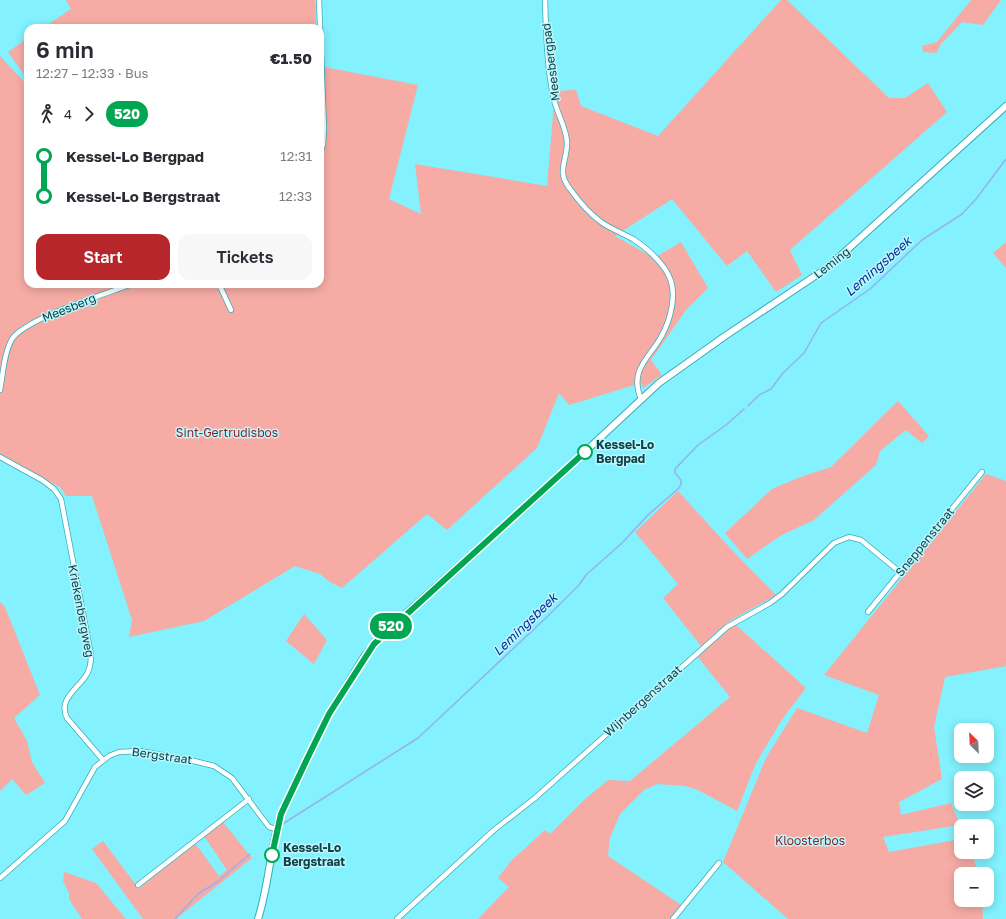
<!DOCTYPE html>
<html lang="en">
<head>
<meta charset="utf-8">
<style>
	:root { --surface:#fff; --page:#f7f7f7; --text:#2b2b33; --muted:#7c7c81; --accent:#b6262a }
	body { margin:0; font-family:"Golos Text",sans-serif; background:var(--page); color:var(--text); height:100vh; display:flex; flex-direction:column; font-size:15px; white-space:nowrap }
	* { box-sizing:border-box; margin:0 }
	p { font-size:13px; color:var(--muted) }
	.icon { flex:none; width:22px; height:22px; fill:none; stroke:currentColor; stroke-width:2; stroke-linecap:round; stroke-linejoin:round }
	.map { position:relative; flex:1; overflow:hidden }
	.drawer { position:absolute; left:24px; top:24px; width:300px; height:264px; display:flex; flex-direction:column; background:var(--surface); border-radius:12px; box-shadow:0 2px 10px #0003 }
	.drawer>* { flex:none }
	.badge { padding:0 8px; border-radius:13px; font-size:14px; line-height:26px }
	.needle { width:26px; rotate:336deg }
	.controls { position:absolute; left:954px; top:723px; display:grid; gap:8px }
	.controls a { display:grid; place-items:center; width:40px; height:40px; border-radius:8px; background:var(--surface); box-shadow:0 2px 10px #0003; font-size:20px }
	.map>.badge { position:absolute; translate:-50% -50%; box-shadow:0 0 0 2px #fff }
	.legs { display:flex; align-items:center; gap:6px; height:44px; padding:0 12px; font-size:13px }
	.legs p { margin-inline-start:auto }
	.summary { display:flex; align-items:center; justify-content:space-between; height:68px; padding:0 12px }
	h1 { font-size:22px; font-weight:600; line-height:30px }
	.primary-button { display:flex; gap:8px; margin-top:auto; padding:8px 12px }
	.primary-button a { flex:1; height:46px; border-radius:12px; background:var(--accent); color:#fff; font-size:16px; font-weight:600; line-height:46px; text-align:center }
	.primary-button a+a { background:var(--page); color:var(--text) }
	ul { padding:0 12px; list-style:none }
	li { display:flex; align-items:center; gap:14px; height:40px; font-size:15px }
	li i { display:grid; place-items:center; width:6px; height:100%; margin:0 5px; background:currentColor }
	li i::after { content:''; width:10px; height:10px; margin:-5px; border:3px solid; border-radius:50%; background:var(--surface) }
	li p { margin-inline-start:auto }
	li:first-child i { background:linear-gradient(#0000 50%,currentColor 0) }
	li:last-child i { background:linear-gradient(currentColor 50%,#0000 0) }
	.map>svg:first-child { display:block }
</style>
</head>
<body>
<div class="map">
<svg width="1006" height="919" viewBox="0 0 1006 919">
	<rect width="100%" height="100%" fill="#83f1fe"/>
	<g fill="#f6aca5">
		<path d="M66 0H315L316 28H43L71 9Z"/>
		<path d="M781 0H787L889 98H905L928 83 947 112 790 250 802 275 776 292 747 251 727 266 672 199 615 236 654 258 681 242 708 288 686 310 651 360 662 375 643 388 641 383 569 405 559 393 537 448 447 530 427 514 342 588 330 582 320 574 295 566 204 621 129 637 132 620 92 496H66L60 487 0 457V56L28 86V284H320V68L324 67 418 85 389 199 421 214 415 164 547 186 555 91 576 90 581 106 658 136Z"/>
		<path d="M971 0H1001L983 25 962 22 941 44 936 53 923 52 922 46 937 42Z"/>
		<path d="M28 38V80L8 52Z"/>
		<path d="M1006 242V268L993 253Z"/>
		<path d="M898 401 929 436 922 443 906 430 880 451 876 465 814 520 780 536 747 559 725 533 772 489 803 476 831 467Z"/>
		<path d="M986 474 1006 481V666L945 677 934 727 942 779 899 802 901 815 951 803 960 825 883 837 889 852 961 839V852H972L978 874H961V900H982L983 919H788L723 862 766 758 797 708 867 733 879 695 824 675Z"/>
		<path d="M678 491 731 549 776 595 728 622 701 646 663 598 678 584 635 532Z"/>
		<path d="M0 602 5 607 40 695 14 718 27 741 32 762 45 783 26 795 12 779 0 791Z"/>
		<path d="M304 614 327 640 314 664 286 641Z"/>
		<path d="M735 624 806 688 783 718 756 763 737 811 698 790 685 786 657 784 644 790 620 814 610 838 608 856 681 905 670 919H478L509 887 498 878 511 861 545 830 550 834 584 800 608 780 630 781 730 697 697 656Z"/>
		<path d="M222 821 252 858 176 919H143L92 849 103 841 139 889 154 876V875L195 843 219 876 227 870 204 836Z"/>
		<path d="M64 872 96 883 126 919H82L69 899V893L63 881Z"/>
	</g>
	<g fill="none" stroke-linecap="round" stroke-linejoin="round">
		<g stroke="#96b1ed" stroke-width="1.5">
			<path d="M748 406 759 395 771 389 783 373 804 353 821 323 870 289 922 240 962 214 976 199 1006 159"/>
			<path d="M281 825 418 738 549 615 579 585 586 575 622 543 649 514 679 488 681 484V480L675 473V469L698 445 726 425 744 409"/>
			<path d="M175 919 198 894 217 882 250 854"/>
		</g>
		<defs>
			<g id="street">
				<path d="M319 0 324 128 323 145 320 153"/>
				<path d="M545 0C546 32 547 65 553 96 556 112 567 128 567 143 567 162 556 171 570 189 578 200 590 214 601 222 611 229 622 233 633 239 647 248 666 265 671 281 677 301 668 328 656 345 643 363 631 374 641 399"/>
				<path d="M219 284 231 310"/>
				<path d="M0 390C3 374 4 353 12 339 26 318 106 294 132 284"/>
				<path d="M0 457 42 480 54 489 61 499 91 655C91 663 90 671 85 677 76 690 58 700 67 718L103 760"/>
				<path d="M868 612 982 472"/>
				<path d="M0 878 65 821 95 767 109 756 119 752 140 751 194 761 214 766 232 778 269 827 276 829"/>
				<path d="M138 885 249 799"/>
				<path d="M397 919 494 830 535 798 727 627 770 603 782 594 834 543 849 537 861 540 901 573"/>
				<path d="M673 919 719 863"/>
			</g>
			<path id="secondary" d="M258 919C269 885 270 848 281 814L329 714 365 655 383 634 531 502 659 383 725 336 827 268 1006 106"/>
		</defs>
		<use href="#street" stroke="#38adba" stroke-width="6"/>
		<use href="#secondary" stroke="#38adba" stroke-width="8"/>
		<use href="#street" stroke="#fff" stroke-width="4.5"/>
		<use href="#secondary" stroke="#fff" stroke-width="6"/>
	</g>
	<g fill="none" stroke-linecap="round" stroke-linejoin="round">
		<defs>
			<path id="line-1" d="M272 855 281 814 308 757 329 714 374 644 585 452"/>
		</defs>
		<use href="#line-1" stroke="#fff" stroke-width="9"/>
		<use href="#line-1" stroke="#00a651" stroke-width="6"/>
	</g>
	<g fill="#fff" stroke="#00a651" stroke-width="2">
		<circle cx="585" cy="452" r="7"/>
		<circle cx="272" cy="855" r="7"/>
	</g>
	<g text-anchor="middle" stroke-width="3" stroke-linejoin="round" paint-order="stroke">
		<g font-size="12" fill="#114247" stroke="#baf7fe">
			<text transform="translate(551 62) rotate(-97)" y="4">Meesbergpad</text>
			<text transform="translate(832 263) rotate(-38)" y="4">Leming</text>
			<text transform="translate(69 308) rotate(-22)" y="4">Meesberg</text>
			<text transform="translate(925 542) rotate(-51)" y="4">Sneppenstraat</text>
			<text transform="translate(81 611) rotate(79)" y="4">Kriekenbergweg</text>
			<text transform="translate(643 701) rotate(-42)" y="4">Wijnbergenstraat</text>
			<text transform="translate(162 756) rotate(8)" y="4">Bergstraat</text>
		</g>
		<g font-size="12" fill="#8b1d1f" stroke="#baf7fe">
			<text x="227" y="437">Sint-Gertrudisbos</text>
			<text x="810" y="845">Kloosterbos</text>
		</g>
		<g font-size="12" font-weight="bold" fill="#114247" stroke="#baf7fe" text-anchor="start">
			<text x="596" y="449">Kessel-Lo<tspan x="596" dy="14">Bergpad</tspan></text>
			<text x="283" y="852">Kessel-Lo<tspan x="283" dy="14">Bergstraat</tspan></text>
		</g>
		<g font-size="13" font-style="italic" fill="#0d2796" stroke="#baf7fe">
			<text transform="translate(878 266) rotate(-41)" y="5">Lemingsbeek</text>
			<text transform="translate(525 624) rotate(-44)" y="5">Lemingsbeek</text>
		</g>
	</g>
</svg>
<div class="controls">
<a><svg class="needle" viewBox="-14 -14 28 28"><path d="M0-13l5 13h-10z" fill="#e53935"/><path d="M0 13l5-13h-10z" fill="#7c7c81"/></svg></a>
<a><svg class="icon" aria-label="layers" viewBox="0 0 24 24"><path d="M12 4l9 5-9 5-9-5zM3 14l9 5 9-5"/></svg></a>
<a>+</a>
<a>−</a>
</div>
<b class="badge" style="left:391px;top:626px;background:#00a651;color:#fff">520</b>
<section class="drawer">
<div class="summary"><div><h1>6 min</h1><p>12:27 – 12:33 · Bus</p></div><b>€1.50</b></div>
<div class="legs"><svg class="icon" aria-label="walk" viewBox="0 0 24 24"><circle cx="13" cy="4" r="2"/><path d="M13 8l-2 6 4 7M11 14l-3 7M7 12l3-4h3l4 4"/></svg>4<svg class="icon" aria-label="forward" viewBox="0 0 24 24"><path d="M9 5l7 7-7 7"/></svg><b class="badge" style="background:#00a651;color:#fff">520</b></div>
<ul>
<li><i style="color:#00a651"></i><b>Kessel-Lo Bergpad</b><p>12:31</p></li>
<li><i style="color:#00a651"></i><b>Kessel-Lo Bergstraat</b><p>12:33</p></li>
</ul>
<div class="primary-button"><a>Start</a><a>Tickets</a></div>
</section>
</div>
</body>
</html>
